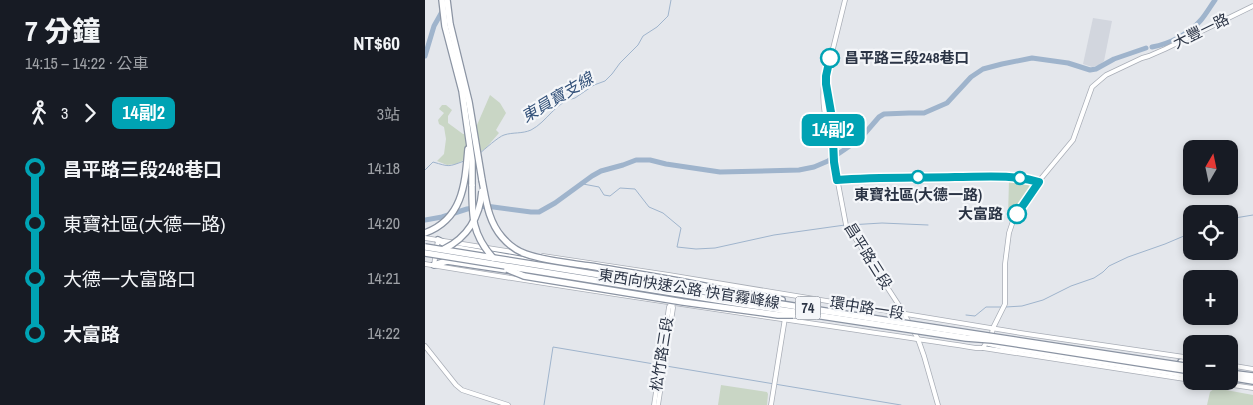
<!DOCTYPE html>
<html lang="zh-TW">
<head>
<meta charset="utf-8">
<style>
	:root { --surface:#171b24; --page:#20242c; --text:#f1f3f6; --muted:#9ea1a6 }
	body { margin:0; font-family:"Archivo Narrow","Noto Sans TC",sans-serif; background:var(--page); color:var(--text); height:100vh; display:flex; flex-direction:column; font-size:19px; white-space:nowrap }
	* { box-sizing:border-box; margin:0 }
	p { font-size:16px; color:var(--muted) }
	.icon { flex:none; width:28px; height:28px; fill:none; stroke:currentColor; stroke-width:2; stroke-linecap:round; stroke-linejoin:round }
	.map { position:relative; flex:1; overflow:hidden }
	.side { display:flex; flex-direction:column; background:var(--surface); width:425px }
	.side>* { flex:none }
	.badge { padding:0 10px; border-radius:8px; font-size:18px; line-height:32px }
	.needle { width:32px; rotate:9deg }
	.buttons { position:absolute; left:758px; top:140px; display:grid; gap:10px }
	.buttons a { display:grid; place-items:center; width:55px; height:55px; border-radius:10px; background:var(--surface); box-shadow:0 2px 8px #0003; font-size:25px }
	.map>.badge { position:absolute; translate:-50% -50%; box-shadow:0 0 0 2px #fff }
	.legs { display:flex; align-items:center; gap:8px; height:55px; padding:0 25px; font-size:16px }
	.legs p { margin-inline-start:auto }
	.headline { display:flex; align-items:center; justify-content:space-between; height:85px; padding:0 25px }
	h1 { font-size:28px; font-weight:800; line-height:38px }
	ul { padding:0 25px; list-style:none }
	li { display:flex; align-items:center; gap:18px; height:55px; font-size:19px }
	li i { display:grid; place-items:center; width:8px; height:100%; margin:0 6px; background:currentColor }
	li i::after { content:''; width:12px; height:12px; margin:-6px; border:4px solid; border-radius:50%; background:var(--surface) }
	li p { margin-inline-start:auto }
	li:first-child i { background:linear-gradient(#0000 50%,currentColor 0) }
	li:last-child i { background:linear-gradient(currentColor 50%,#0000 0) }
	main { display:flex; flex:1; min-height:0 }
	.map>svg:first-child { display:block }
</style>
</head>
<body>
<main>
<section class="side">
<div class="headline"><div><h1>7 分鐘</h1><p>14:15 – 14:22 · 公車</p></div><b>NT$60</b></div>
<div class="legs"><svg class="icon" aria-label="walk" viewBox="0 0 24 24"><circle cx="13" cy="4" r="2"/><path d="M13 8l-2 6 4 7M11 14l-3 7M7 12l3-4h3l4 4"/></svg>3<svg class="icon" aria-label="forward" viewBox="0 0 24 24"><path d="M9 5l7 7-7 7"/></svg><b class="badge" style="background:#00a3b4;color:#fff">14副2</b><p>3站</p></div>
<ul>
<li><i style="color:#00a3b4"></i><b>昌平路三段248巷口</b><p>14:18</p></li>
<li><i style="color:#00a3b4"></i><span>東寶社區(大德一路)</span><p>14:20</p></li>
<li><i style="color:#00a3b4"></i><span>大德一大富路口</span><p>14:21</p></li>
<li><i style="color:#00a3b4"></i><b>大富路</b><p>14:22</p></li>
</ul>
</section>
<div class="map">
<svg width="828" height="405" viewBox="0 0 828 405">
	<rect width="100%" height="100%" fill="#e4e7ec"/>
	<path fill="#d2d6de" d="M668 18 687 21 679 61 674 65 667 67 658 64Z"/>
	<g fill="#c9d6c5">
		<path d="M65 95 75 103 81 113 71 130 74 133 60 149 31 164 22 165 12 161 19 154 21 139 19 127 14 124 13 120 19 113 14 109 17 105H21L27 110 23 116V123L38 134 50 133 52 125Z"/>
		<path d="M584 180C594 181 601 179 609 187L590 215 583 216Z"/>
		<path d="M296 385 342 392 343 394 342 405H293Z"/>
		<path d="M790 388 828 395V405H782L785 392Z"/>
	</g>
	<g fill="none" stroke-linecap="round" stroke-linejoin="round">
		<g stroke="#9fb4cc" stroke-width="1">
			<path d="M54 154C60 149 73 137 79 135 88 132 97 134 106 130 122 122 131 101 150 98L169 85 180 81 187 74 195 63 213 45 218 36 232 27 243 16 246 0"/>
			<path d="M0 170 8 162C25 167 23 167 39 161"/>
			<path d="M158 184 174 187 179 195 185 196 195 188 210 189 224 207 238 213 256 228 252 247 271 249 290 248 349 235 420 225"/>
			<path d="M804 219 828 215"/>
			<path d="M424 225 457 223 503 225"/>
			<path d="M581 307 597 306 618 300 646 286 669 278 678 272 684 266 703 257 740 244 766 233"/>
			<path d="M541 315 550 316 561 307H577"/>
			<path d="M241 366 476 405"/>
			<path d="M119 405 128 347 235 365"/>
		</g>
		<g stroke="#9fb4cc" stroke-width="5">
			<path d="M727 47C744 44 764 34 776 20 781 14 785 7 790 0"/>
			<path d="M0 56 9 26 18 10"/>
			<path d="M0 220 17 217 42 209 61 206 106 212H114L130 203 167 176 176 171 198 165 211 160H225L241 164 295 172 374 170 389 167 403 161 413 154 435 139 454 117 459 114 484 113H499L522 103 546 77 558 69 577 64 607 58 643 63 665 70 671 69 689 59 721 48"/>
		</g>
		<defs>
			<g id="secondary">
				<path d="M401 76V93L407 118 409 162 421 225 423 227 477 310 493 339 499 356 513 405"/>
				<path d="M401 77 420 0"/>
				<path d="M399 84C396 105 402 125 407 146"/>
				<path d="M0 238 94 253"/>
				<path d="M118 256 244 275 602 334 766 358"/>
				<path d="M0 264C183 295 368 320 551 348H558L766 380"/>
				<path d="M9 265 13 240"/>
				<path d="M0 346 31 385 37 390 83 405"/>
				<path d="M558 348 567 333 568 328 580 304V264L584 233 589 218 614 181 648 140 667 87 681 75 717 58 724 56 740 49 828 6"/>
				<path d="M804 365 828 369"/>
				<path d="M781 381 828 388"/>
				<path d="M229 405 244 307 247 303 248 292"/>
				<path d="M233 405 248 308 247 303"/>
				<path d="M346 405 360 318"/>
			</g>
			<g id="highway">
				<path d="M17 0 20 26 37 91 47 161V186"/>
				<path d="M22 0 25 24 44 102 57 180"/>
				<path d="M0 233C38 219 40 184 43 149"/>
				<path d="M13 240 26 247 116 263"/>
				<path d="M9 265 22 261 115 275"/>
				<path d="M289 288 357 300"/>
				<path d="M563 343 580 347 756 374 766 377"/>
				<path d="M756 362 766 363"/>
				<path d="M804 373 828 376"/>
				<path d="M804 377 828 381"/>
			</g>
		</defs>
		<use href="#secondary" stroke="#a9aeb7" stroke-width="5.5"/>
		<use href="#highway" stroke="#8b94a3" stroke-width="8"/>
		<use href="#secondary" stroke="#fff" stroke-width="4"/>
		<use href="#highway" stroke="#fff" stroke-width="5.5"/>
		<defs>
			<g id="highway-bridge">
				<path d="M57 180C61 200 63 221 77 237 83 244 92 251 101 254 121 261 144 263 165 266 207 273 248 279 289 288"/>
				<path d="M47 186C47 217 47 234 68 258"/>
				<path d="M0 247 400 311 766 367"/>
				<path d="M19 249C42 238 55 217 57 191"/>
				<path d="M0 253 317 304 541 338 567 340 766 371"/>
				<path d="M82 269 99 276 111 278 258 302 353 315H368"/>
			</g>
		</defs>
		<use href="#highway-bridge" stroke="#8b94a3" stroke-width="8" stroke-linecap="butt"/>
		<use href="#highway-bridge" stroke="#fff" stroke-width="5.5"/>
	</g>
	<g fill="none" stroke-linecap="round" stroke-linejoin="round">
		<defs>
			<path id="line-1" d="M405 58 401 76V84L407 118 409 162 412 180C451 177 491 178 530 177 558 177 586 174 614 182L592 214"/>
		</defs>
		<use href="#line-1" stroke="#fff" stroke-width="11"/>
		<use href="#line-1" stroke="#00a3b4" stroke-width="8"/>
	</g>
	<g fill="#fff" stroke="#00a3b4" stroke-width="2.5">
		<circle cx="405" cy="58" r="9"/>
		<circle cx="493" cy="177" r="6"/>
		<circle cx="595" cy="178" r="6"/>
		<circle cx="592" cy="214" r="9"/>
	</g>
	<g text-anchor="middle" stroke-width="4.5" stroke-linejoin="round" paint-order="stroke">
		<rect fill="#f4f6f9" stroke="#676e7b" stroke-width="1" x="370.5" y="296.5" width="25" height="23" rx="4"/>
		<g font-size="14" font-weight="bold" fill="#2b3445">
			<text x="383" y="313">74</text>
		</g>
		<g font-size="15" fill="#2b3445" stroke="#f4f6f9">
			<text transform="translate(776 31) rotate(-26)" y="5">大豐一路</text>
			<text transform="translate(443 256) rotate(58)" y="5">昌平路三段</text>
			<text transform="translate(264 289) rotate(9)" y="5">東西向快速公路 快官霧峰線</text>
			<text transform="translate(442 308) rotate(9)" y="5">環中路一段</text>
			<text transform="translate(237 354) rotate(-81)" y="5">松竹路三段</text>
		</g>
		<g font-size="15" font-weight="bold" fill="#2b3445" stroke="#f4f6f9" text-anchor="start">
			<text x="419" y="63">昌平路三段248巷口</text>
			<text x="493" y="200" text-anchor="middle">東寶社區(大德一路)</text>
			<text x="578" y="219" text-anchor="end">大富路</text>
		</g>
		<g font-size="16" font-style="italic" fill="#34527a" stroke="#f4f6f9">
			<text transform="translate(132 97) rotate(-31)" y="6">東員寶支線</text>
		</g>
	</g>
</svg>
<div class="buttons">
<a><svg class="needle" viewBox="-14 -14 28 28"><path d="M0-13l5 13h-10z" fill="#e53935"/><path d="M0 13l5-13h-10z" fill="#9ea1a6"/></svg></a>
<a><svg class="icon" aria-label="locate" viewBox="0 0 24 24"><circle cx="12" cy="12" r="6"/><path d="M12 2v4M12 18v4M2 12h4M18 12h4"/></svg></a>
<a>+</a>
<a>−</a>
</div>
<b class="badge" style="left:408px;top:130px;background:#00a3b4;color:#fff">14副2</b>
</div>
</main>
</body>
</html>
